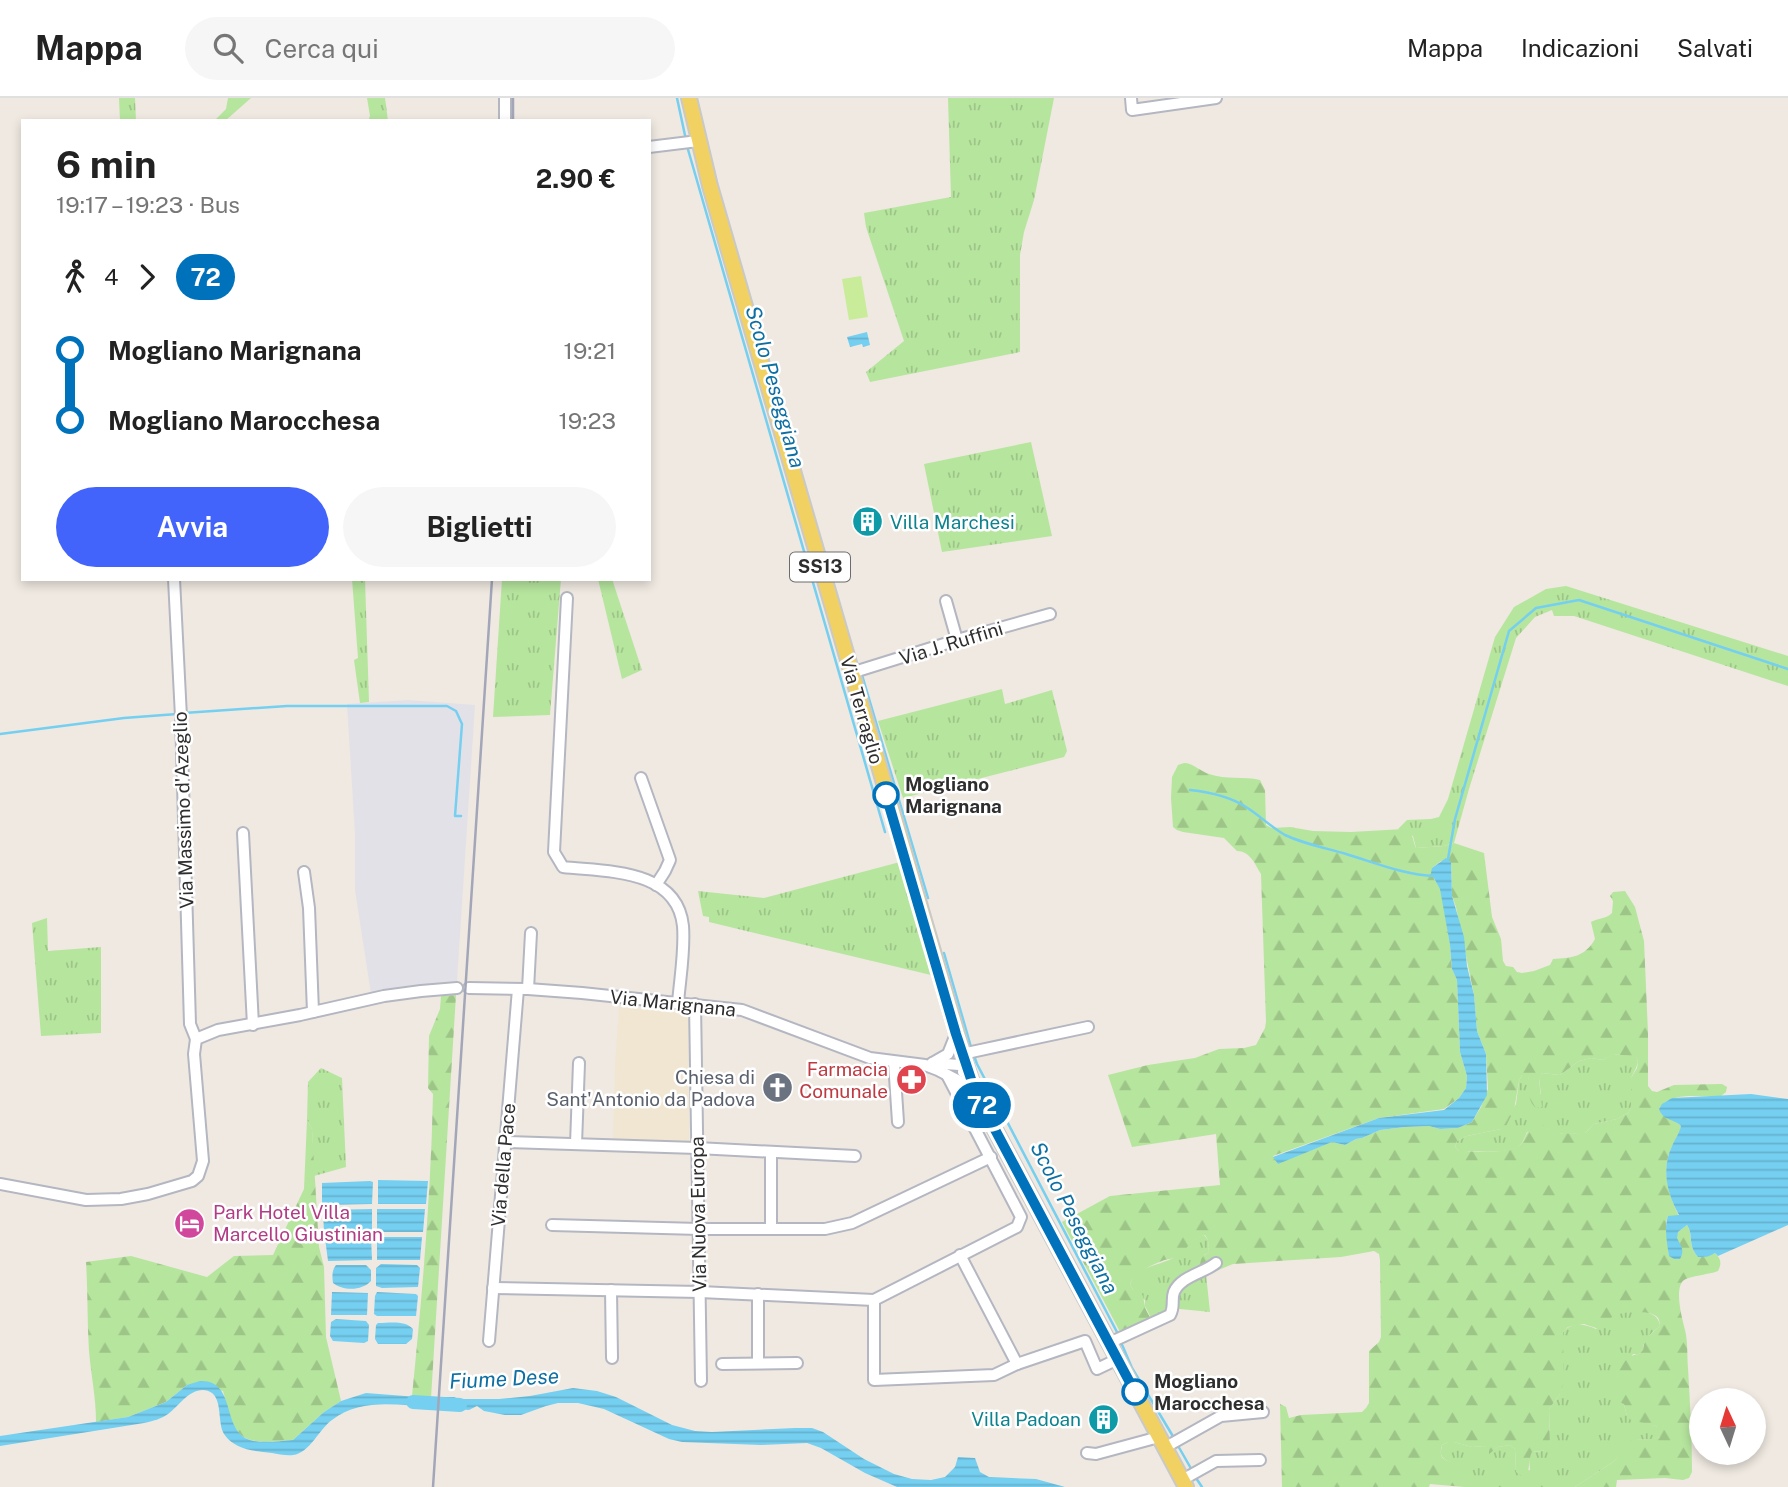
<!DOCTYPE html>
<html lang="it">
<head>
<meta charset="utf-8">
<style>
	:root { --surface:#fff; --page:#f6f6f6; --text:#222; --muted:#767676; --line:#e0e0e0; --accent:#4264fb }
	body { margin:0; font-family:"Public Sans",sans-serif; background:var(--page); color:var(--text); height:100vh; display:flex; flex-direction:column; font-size:26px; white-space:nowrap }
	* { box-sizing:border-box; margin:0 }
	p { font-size:23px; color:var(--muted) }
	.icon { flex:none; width:38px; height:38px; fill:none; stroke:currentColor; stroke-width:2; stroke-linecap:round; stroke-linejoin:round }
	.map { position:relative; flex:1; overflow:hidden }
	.panel { position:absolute; left:21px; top:21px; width:630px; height:462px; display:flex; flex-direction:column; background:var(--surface); border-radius:0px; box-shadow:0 4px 10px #0003 }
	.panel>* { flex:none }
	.badge { padding:0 14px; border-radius:23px; font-size:24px; line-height:46px }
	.needle { width:46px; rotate:356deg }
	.tools { position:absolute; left:1689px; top:1290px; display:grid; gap:14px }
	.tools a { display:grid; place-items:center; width:77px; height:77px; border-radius:50%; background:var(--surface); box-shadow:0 4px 10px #0003; font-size:35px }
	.map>.badge { position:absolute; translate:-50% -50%; box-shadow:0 0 0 4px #fff }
	.legs { display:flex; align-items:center; gap:10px; height:77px; padding:0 35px; font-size:23px }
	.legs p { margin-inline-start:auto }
	.head { display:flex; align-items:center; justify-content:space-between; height:119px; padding:0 35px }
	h1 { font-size:38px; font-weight:700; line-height:52px }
	.button { display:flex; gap:14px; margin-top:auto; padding:14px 35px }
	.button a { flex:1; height:80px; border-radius:42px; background:var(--accent); color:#fff; font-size:28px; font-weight:700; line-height:80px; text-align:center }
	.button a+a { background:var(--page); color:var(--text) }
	ul { padding:0 35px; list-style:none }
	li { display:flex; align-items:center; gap:24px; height:70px; font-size:26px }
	li i { display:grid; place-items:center; width:10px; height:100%; margin:0 9px; background:currentColor }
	li i::after { content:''; width:18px; height:18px; margin:-9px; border:5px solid; border-radius:50%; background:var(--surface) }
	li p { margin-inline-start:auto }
	li:first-child i { background:linear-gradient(#0000 50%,currentColor 0) }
	li:last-child i { background:linear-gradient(currentColor 50%,#0000 0) }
	header { display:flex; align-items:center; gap:42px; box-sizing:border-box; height:98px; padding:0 35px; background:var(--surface); border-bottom:2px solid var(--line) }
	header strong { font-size:33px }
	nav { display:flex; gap:38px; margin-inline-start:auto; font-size:24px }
	.search { width:490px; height:63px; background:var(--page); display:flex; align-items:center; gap:18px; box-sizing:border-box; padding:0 24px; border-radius:38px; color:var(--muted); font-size:26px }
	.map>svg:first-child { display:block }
</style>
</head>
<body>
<header>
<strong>Mappa</strong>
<div class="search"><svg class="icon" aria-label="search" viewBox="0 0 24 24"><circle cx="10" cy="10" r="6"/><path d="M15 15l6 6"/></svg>Cerca qui</div>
<nav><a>Mappa</a><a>Indicazioni</a><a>Salvati</a></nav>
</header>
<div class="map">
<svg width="1788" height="1389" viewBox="0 0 1788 1389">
	<defs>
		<pattern id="grass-tufts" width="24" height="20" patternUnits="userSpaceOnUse" patternTransform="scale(1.75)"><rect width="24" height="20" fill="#b6e59e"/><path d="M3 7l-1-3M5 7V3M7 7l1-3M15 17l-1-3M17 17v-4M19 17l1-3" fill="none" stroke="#9dc588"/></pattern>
		<pattern id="forest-firs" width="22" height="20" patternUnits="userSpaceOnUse" patternTransform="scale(1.75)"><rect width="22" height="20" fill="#b6e59e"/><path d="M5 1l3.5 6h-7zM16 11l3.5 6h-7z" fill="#9dc588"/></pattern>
		<pattern id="water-rules" width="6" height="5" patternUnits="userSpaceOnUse" patternTransform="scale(1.75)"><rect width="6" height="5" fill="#75cff0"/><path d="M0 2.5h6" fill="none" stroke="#66b2ce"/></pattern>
	</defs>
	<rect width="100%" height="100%" fill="#efe9e1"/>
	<path fill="#e3e1e8" d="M408 602 475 607 457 883 405 889 371 896 355 792V736L347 606Z"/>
	<path fill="#f0e6d1" d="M619 909 686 915 688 917 689 1044 685 1047 613 1045 615 968Z"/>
	<g fill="url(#grass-tufts)">
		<path d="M119 0H135L136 23H120Z"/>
		<path d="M228 0H251L225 23H214L226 11Z"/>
		<path d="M367 0H385L388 23H368L370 18Z"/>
		<path d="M948 0H1054L1034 102 1024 134 1020 157V254L870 284 866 274 904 243 866 129 864 115 951 99Z"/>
		<path d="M1031 344 1052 438 942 454 924 366Z"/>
		<path d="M352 481H365L369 604 360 605 354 562 358 560Z"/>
		<path d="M502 481H561L550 617 493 619Z"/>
		<path d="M598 481H612L642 572 622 581Z"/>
		<path d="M1566 488 1788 558V588L1574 518H1554L1552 512 1535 519 1516 540 1469 691 1454 745 1444 748 1416 750 1413 738 1398 731 1407 722 1431 721 1439 719 1448 701 1495 539 1514 509 1546 491Z"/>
		<path d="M1002 591 1005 606 1052 592 1067 653 1064 659 903 700 878 623Z"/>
		<path d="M900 764 931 877 709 824V819L703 818 698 793 764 800Z"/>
		<path d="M47 820 48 853 101 849V935L41 938 32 825Z"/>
		<path d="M1613 956 1636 958 1638 964 1636 970 1631 980V1010L1628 1015 1617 1021 1594 1026 1585 1035C1572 1035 1556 1039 1546 1030L1527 1034C1525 1039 1523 1045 1518 1049 1506 1056 1474 1053 1459 1053L1455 1049 1457 1043 1467 1038 1501 1031 1516 1006 1519 983 1522 977H1528L1529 983 1541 997 1539 980 1542 975 1560 977 1579 963 1591 960 1603 962Z"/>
		<path d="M321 970 342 980 346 1069 314 1078 312 1031 307 1022 308 984Z"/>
		<path d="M1204 1137 1208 1142 1209 1154 1204 1157 1210 1214 1170 1210 1153 1224 1145 1208V1202L1133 1192 1130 1186C1132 1182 1133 1179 1136 1176 1145 1168 1162 1166 1173 1160 1185 1154 1190 1140 1204 1137Z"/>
		<path d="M1625 1214C1638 1214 1658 1211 1660 1228 1652 1235 1643 1240 1643 1252L1639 1256H1633L1617 1279 1627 1318 1656 1328 1660 1333V1339L1654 1341 1636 1342 1613 1364 1575 1389H1464C1464 1380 1460 1369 1451 1364 1450 1363 1447 1363 1446 1362 1439 1358 1441 1353 1442 1347L1448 1344H1454L1472 1349 1484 1348 1489 1350V1355L1498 1349 1510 1347 1515 1351 1516 1374 1530 1372 1529 1360 1532 1354 1543 1353 1550 1346 1549 1311 1560 1296 1563 1234C1572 1224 1585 1226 1596 1231L1613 1217Z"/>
	</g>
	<g fill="url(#forest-firs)" fill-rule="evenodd">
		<path d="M1184 665C1193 665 1200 673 1209 676 1226 682 1244 678 1260 682L1265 692 1266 727 1272 730 1290 729 1313 733 1351 734 1404 731C1414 734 1412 741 1416 750L1444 748 1454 745 1484 755 1492 819 1501 841 1503 863 1506 868 1513 869 1517 874 1522 875 1534 873 1550 867 1553 861C1571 860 1585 859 1595 841L1591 824C1598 820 1606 821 1612 815L1613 803 1610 798 1613 794 1625 793 1635 809 1644 843 1648 935V988L1652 993 1657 994 1674 987 1722 986 1727 989 1726 994 1721 998C1702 1000 1670 992 1659 1011L1681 1028C1680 1036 1675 1041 1672 1048 1661 1072 1668 1096 1679 1118H1668L1666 1124 1669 1158 1678 1134 1687 1127C1694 1138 1687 1147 1698 1159H1704L1715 1155C1721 1161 1722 1165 1718 1173 1708 1177 1686 1178 1682 1184 1675 1194 1682 1220 1685 1232 1688 1244 1687 1258 1688 1270 1690 1305 1692 1340 1692 1374L1689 1380 1683 1382 1665 1380 1617 1382 1616 1389H1575L1613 1364 1617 1360C1616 1335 1644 1345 1660 1339L1659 1333 1656 1328 1631 1322 1627 1318 1624 1306 1619 1304C1611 1288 1619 1257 1639 1256L1643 1252 1645 1241 1660 1228C1659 1223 1660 1221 1656 1218 1648 1212 1620 1213 1612 1219 1607 1222 1605 1227 1602 1232L1584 1226 1568 1229 1563 1234V1240L1564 1284 1560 1296 1549 1311 1550 1346 1549 1352 1532 1354C1528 1362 1530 1370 1527 1378H1522L1516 1374 1515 1351 1510 1347 1498 1349 1489 1356V1351L1484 1348 1472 1349 1454 1344H1448L1442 1347C1436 1369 1455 1358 1462 1371 1464 1376 1464 1383 1464 1389L1430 1386 1429 1389H1282L1280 1306 1286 1309 1289 1320 1301 1317 1362 1314 1366 1310 1369 1305V1253L1379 1244 1381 1239 1380 1162 1379 1156 1374 1153 1341 1159 1233 1166 1211 1175 1200 1173C1200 1163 1200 1159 1209 1154L1208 1142 1205 1137C1191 1140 1188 1151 1178 1158 1173 1161 1167 1161 1162 1163 1150 1168 1135 1174 1130 1186L1133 1192C1144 1193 1143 1199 1145 1208 1146 1213 1150 1219 1153 1224L1126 1245 1062 1124 1110 1098 1220 1087 1216 1036 1132 1049 1108 977 1148 967 1195 960 1219 951 1244 950 1256 947 1265 930 1266 924 1261 776C1255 766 1250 753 1237 753L1224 740 1183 734 1177 732 1173 729 1171 700 1172 679 1178 667ZM1441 763 1451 764 1452 798 1456 809 1474 897 1477 933 1486 956 1488 991 1481 1009 1472 1024 1458 1030 1440 1031 1429 1028 1405 1029 1380 1032 1362 1040 1356 1041 1345 1047 1332 1044 1278 1065 1273 1058 1379 1020 1444 1011 1459 1000 1466 990 1467 978 1460 954 1457 882 1452 871 1450 847 1441 791 1434 781 1432 770ZM1614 956 1636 959 1638 964 1637 970 1631 980V1010L1628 1015 1617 1021 1594 1026 1585 1035C1568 1035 1554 1039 1542 1026 1523 1027 1529 1045 1515 1050 1498 1056 1476 1053 1459 1053L1455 1049 1457 1043 1467 1038 1501 1031 1506 1028 1514 1012 1519 983 1522 977 1528 978C1530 989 1526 1001 1536 1010L1542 1009 1539 981 1542 975 1560 977 1579 963 1591 960 1603 962Z"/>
		<path d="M456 897 431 1300 412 1298C422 1198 431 1097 433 996L428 990 429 938 440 911 441 898Z"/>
		<path d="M307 1022 312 1031 319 1149 324 1169 326 1239 341 1303 324 1314 293 1342C274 1343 247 1349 235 1331 229 1322 226 1303 223 1293L187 1287 166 1304 128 1319 96 1324C96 1300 91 1277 89 1253 87 1223 88 1193 86 1164L131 1158 207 1179 234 1158 273 1157 304 1091Z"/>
	</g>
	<path fill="#c9ec9a" d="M861 178 868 219 849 222 842 181Z"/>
	<g fill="url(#water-rules)">
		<path d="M867 234 870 247 863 249 862 246 850 249 847 239Z"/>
		<path d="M1446 760 1451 764 1452 798 1464 839 1467 868 1474 897 1477 933 1486 956 1487 997 1472 1024 1458 1030 1440 1031 1429 1028 1405 1029 1380 1032 1362 1040 1356 1041 1345 1047 1332 1044 1278 1066 1273 1059 1379 1020 1444 1012 1459 1000 1466 990 1467 978 1460 954 1457 882 1452 871 1450 847 1440 791 1431 775 1432 770Z"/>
		<path d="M1751 996 1788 1001V1127L1718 1158 1715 1155C1709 1159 1705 1159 1698 1159 1687 1147 1694 1137 1687 1127L1678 1134 1677 1140C1681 1148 1685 1152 1680 1161H1674L1669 1158C1667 1145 1664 1130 1668 1118L1679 1117C1667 1095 1661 1072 1672 1048 1675 1041 1679 1036 1681 1028 1673 1020 1663 1023 1659 1011L1662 1006 1672 1000Z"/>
		<path d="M378 1082 428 1083 426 1106H378Z"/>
		<path d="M370 1083 373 1084 372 1106 322 1107V1085Z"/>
		<path d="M372 1111V1134L324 1135 323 1112Z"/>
		<path d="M377 1111H425L423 1134H377Z"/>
		<path d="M371 1139 372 1162 328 1163 325 1140Z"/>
		<path d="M377 1139H422L420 1162H377Z"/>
		<path d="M381 1166 417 1167 420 1170 418 1189 382 1190 376 1188V1170Z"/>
		<path d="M336 1167H366L371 1172V1183C362 1193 343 1193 333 1185 332 1178 332 1172 336 1167Z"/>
		<path d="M332 1194 368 1195 367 1217H331Z"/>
		<path d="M377 1194 416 1196 418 1198 416 1218H377L374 1216 375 1198Z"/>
		<path d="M336 1221 366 1223 369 1227 368 1243 364 1245 333 1243 330 1238 331 1224Z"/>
		<path d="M378 1225C390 1225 405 1222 413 1231L412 1241 406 1246H378L375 1241 376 1227Z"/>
		<path d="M200 1283C239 1282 219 1337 254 1343 266 1345 281 1343 293 1342L324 1314 341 1303 366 1295 431 1300 430 1309C397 1307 360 1300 332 1322 319 1331 310 1355 293 1357 287 1358 278 1356 272 1355 254 1353 235 1352 224 1336 216 1323 225 1293 203 1292 188 1292 179 1308 168 1316 161 1321 153 1323 144 1325L0 1348V1338L128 1319 166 1304 187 1287Z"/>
		<path d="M573 1290 597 1293 616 1299 672 1327 695 1333 712 1334 795 1330H812L823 1334 864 1361 894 1376 912 1381 931 1382 945 1379 955 1369 958 1359 975 1360 980 1374 989 1379 1036 1381 1065 1389H897L865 1375 821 1350 807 1345 761 1347 682 1344 669 1341 604 1311 578 1305H558L546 1308 521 1317H505L484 1313 477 1308 469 1312 443 1310V1299H454L458 1301H499L530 1298Z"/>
	</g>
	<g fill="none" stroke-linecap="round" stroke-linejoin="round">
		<g stroke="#75cff0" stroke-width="2.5">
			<path d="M677 0 686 42"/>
			<path d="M687 48 885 734"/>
			<path d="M862 577 928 800"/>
			<path d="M184 615 287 608H447L456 613 462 626 455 718H461"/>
			<path d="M0 636 124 620 177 616"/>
			<path d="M1190 692C1209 694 1229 698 1246 709 1259 717 1271 729 1285 737 1304 746 1326 750 1346 756 1376 765 1404 777 1435 778"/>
			<path d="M1448 761 1455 721 1509 533 1536 510 1579 502 1788 571"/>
			<path d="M944 855 971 949"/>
			<path d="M973 955 977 966 1118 1236"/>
			<path d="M1120 1242 1132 1270 1174 1340"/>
			<path d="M1177 1346 1193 1374"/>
			<path d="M1196 1380 1202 1389"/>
		</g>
		<path stroke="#75cff0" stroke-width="14" d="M413 1304 460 1307"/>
		<defs>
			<g id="minor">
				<path d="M505 0V23"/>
				<path d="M1131 0 1132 12 1216 0"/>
				<path d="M649 49 698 43"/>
				<path d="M174 481 181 619 190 926 196 941"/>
				<path d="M567 500 554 754 563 769C605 774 677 770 683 828 685 853 680 880 678 905"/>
				<path d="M946 503 957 542"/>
				<path d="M851 575 957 542 1050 516"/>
				<path d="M641 680 670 762 665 773 656 787"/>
				<path d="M243 735 253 927"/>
				<path d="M304 774 309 810 313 914"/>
				<path d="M469 890 528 891 582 895 742 912 870 960 925 967 938 972 961 984 976 996"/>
				<path d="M528 891 531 835"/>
				<path d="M695 906 701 1283"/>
				<path d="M962 956 1088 929"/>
				<path d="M894 964 898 1024"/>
				<path d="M934 964 948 956 956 936"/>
				<path d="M932 965 959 967 967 970 963 974"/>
				<path d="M505 1044 697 1050 855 1058"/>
				<path d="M576 1046 579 965"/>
				<path d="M771 1055V1131"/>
				<path d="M0 1086 86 1102 121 1101 148 1096 192 1083 198 1078 203 1063 194 956 196 941 218 932 300 917 384 898 421 893 457 890"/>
				<path d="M552 1127 699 1131H825L852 1125 991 1059"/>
				<path d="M960 1157 1017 1266"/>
				<path d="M493 1190 700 1194 874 1202 1017 1129 1021 1119 947 977"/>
				<path d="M611 1192 612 1260"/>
				<path d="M758 1196V1265"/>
				<path d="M874 1202V1282L994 1277 1017 1266 1085 1243 1097 1271 1118 1261"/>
				<path d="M489 1243 518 891"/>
				<path d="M1109 1245 1170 1217C1175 1208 1171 1202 1174 1194 1181 1178 1204 1175 1216 1165"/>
				<path d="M722 1266 797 1265"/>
				<path d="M1164 1350 1221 1318 1263 1314"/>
				<path d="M1087 1355 1096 1356 1159 1339"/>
				<path d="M1182 1382 1216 1363 1260 1362"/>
			</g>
			<path id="major" d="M689 0 710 88 967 970 976 996 1186 1389"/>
		</defs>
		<use href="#minor" stroke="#b4b7c1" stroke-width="14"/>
		<use href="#major" stroke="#c9c9c9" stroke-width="18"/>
		<use href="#minor" stroke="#fff" stroke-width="10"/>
		<use href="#major" stroke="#f2d163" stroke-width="14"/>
		<g stroke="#a3a6b8" stroke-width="2.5">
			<path d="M513 0V23"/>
			<path d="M433 1389 492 481"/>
		</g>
	</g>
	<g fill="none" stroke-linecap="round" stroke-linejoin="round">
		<defs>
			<path id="line-1" d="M886 697 956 936 976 996 1135 1294"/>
		</defs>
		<use href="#line-1" stroke="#fff" stroke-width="16"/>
		<use href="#line-1" stroke="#0072bc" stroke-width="10"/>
	</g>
	<defs>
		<symbol id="building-disc" viewBox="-11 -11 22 22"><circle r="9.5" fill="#0f9aa8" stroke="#fff"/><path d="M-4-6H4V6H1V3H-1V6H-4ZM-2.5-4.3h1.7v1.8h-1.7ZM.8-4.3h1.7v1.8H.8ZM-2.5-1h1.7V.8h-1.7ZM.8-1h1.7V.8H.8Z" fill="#fff"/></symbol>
		<symbol id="pharmacy-disc" viewBox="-11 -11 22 22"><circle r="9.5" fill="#e0444e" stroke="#fff"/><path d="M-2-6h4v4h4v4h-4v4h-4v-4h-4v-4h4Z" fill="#fff"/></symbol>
		<symbol id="church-disc" viewBox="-11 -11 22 22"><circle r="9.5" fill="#6b7280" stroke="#fff"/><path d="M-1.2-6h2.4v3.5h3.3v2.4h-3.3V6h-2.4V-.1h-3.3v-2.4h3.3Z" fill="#fff"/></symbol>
		<symbol id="hotel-disc" viewBox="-11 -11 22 22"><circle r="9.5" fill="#d1479c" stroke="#fff"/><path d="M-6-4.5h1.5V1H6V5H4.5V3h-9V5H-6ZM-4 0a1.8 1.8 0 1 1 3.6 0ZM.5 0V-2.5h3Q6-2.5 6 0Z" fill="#fff"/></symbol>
	</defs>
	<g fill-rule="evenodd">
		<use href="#building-disc" x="850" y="406" width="35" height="35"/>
		<use href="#pharmacy-disc" x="894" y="964" width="35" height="35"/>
		<use href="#church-disc" x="760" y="972" width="35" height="35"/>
		<use href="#hotel-disc" x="172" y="1108" width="35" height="35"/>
		<use href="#building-disc" x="1086" y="1304" width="35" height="35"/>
	</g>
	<g fill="#fff" stroke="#0072bc" stroke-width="3.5">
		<circle cx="886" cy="697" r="12"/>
		<circle cx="1135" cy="1294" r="12"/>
	</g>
	<g text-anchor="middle" stroke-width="5" stroke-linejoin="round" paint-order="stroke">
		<rect fill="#fff" stroke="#6d6d6d" stroke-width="2" x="790" y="454.5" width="60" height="29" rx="5"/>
		<g font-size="18" font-weight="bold" fill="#2e2e2e">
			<text x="820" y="475">SS13</text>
		</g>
		<g font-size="19" fill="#0d838f" stroke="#fff" text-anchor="start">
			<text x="890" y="431">Villa Marchesi</text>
			<text x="1081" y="1328" text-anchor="end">Villa Padoan</text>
		</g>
		<g font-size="19" fill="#2e2e2e" stroke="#fff">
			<text transform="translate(951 545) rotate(-17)" y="7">Via J. Ruffini</text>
			<text transform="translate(862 612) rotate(74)" y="7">Via Terraglio</text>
			<text transform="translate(183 712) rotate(-92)" y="7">Via Massimo d'Azeglio</text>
			<text transform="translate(673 905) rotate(6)" y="7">Via Marignana</text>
			<text transform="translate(503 1067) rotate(-85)" y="7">Via della Pace</text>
			<text transform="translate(698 1116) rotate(-91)" y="7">Via Nuova Europa</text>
		</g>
		<g font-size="19" font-weight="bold" fill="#2e2e2e" stroke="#fff" text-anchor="start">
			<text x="905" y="693">Mogliano<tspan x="905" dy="22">Marignana</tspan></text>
			<text x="1154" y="1290">Mogliano<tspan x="1154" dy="22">Marocchesa</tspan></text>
		</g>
		<g font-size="19" fill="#be3a42" stroke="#fff" text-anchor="end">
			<text x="888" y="978">Farmacia<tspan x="888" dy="22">Comunale</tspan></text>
		</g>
		<g font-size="19" fill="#5b616d" stroke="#fff" text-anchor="end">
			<text x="755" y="986">Chiesa di<tspan x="755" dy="22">Sant'Antonio da Padova</tspan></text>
		</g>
		<g font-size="19" fill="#b23c85" stroke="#fff" text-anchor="start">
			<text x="213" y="1121">Park Hotel Villa<tspan x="213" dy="22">Marcello Giustinian</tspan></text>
		</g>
		<g font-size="21" font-style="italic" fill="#0d6fa3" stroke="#fff">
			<text transform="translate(775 289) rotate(74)" y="7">Scolo Peseggiana</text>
			<text transform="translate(1074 1120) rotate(63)" y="7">Scolo Peseggiana</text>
			<text transform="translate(504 1281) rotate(-3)" y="7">Fiume Dese</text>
		</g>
	</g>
</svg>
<div class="tools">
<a><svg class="needle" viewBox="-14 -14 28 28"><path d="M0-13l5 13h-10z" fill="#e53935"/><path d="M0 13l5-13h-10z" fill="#767676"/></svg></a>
</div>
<b class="badge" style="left:982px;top:1007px;background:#0072bc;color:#fff">72</b>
<section class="panel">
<div class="head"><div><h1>6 min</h1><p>19:17 – 19:23 · Bus</p></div><b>2.90 €</b></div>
<div class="legs"><svg class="icon" aria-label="walk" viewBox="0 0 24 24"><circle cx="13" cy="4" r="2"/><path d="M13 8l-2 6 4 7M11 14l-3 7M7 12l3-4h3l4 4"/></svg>4<svg class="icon" aria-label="forward" viewBox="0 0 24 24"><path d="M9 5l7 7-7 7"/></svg><b class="badge" style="background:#0072bc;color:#fff">72</b></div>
<ul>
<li><i style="color:#0072bc"></i><b>Mogliano Marignana</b><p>19:21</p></li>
<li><i style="color:#0072bc"></i><b>Mogliano Marocchesa</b><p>19:23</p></li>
</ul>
<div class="button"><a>Avvia</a><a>Biglietti</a></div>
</section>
</div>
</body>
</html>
